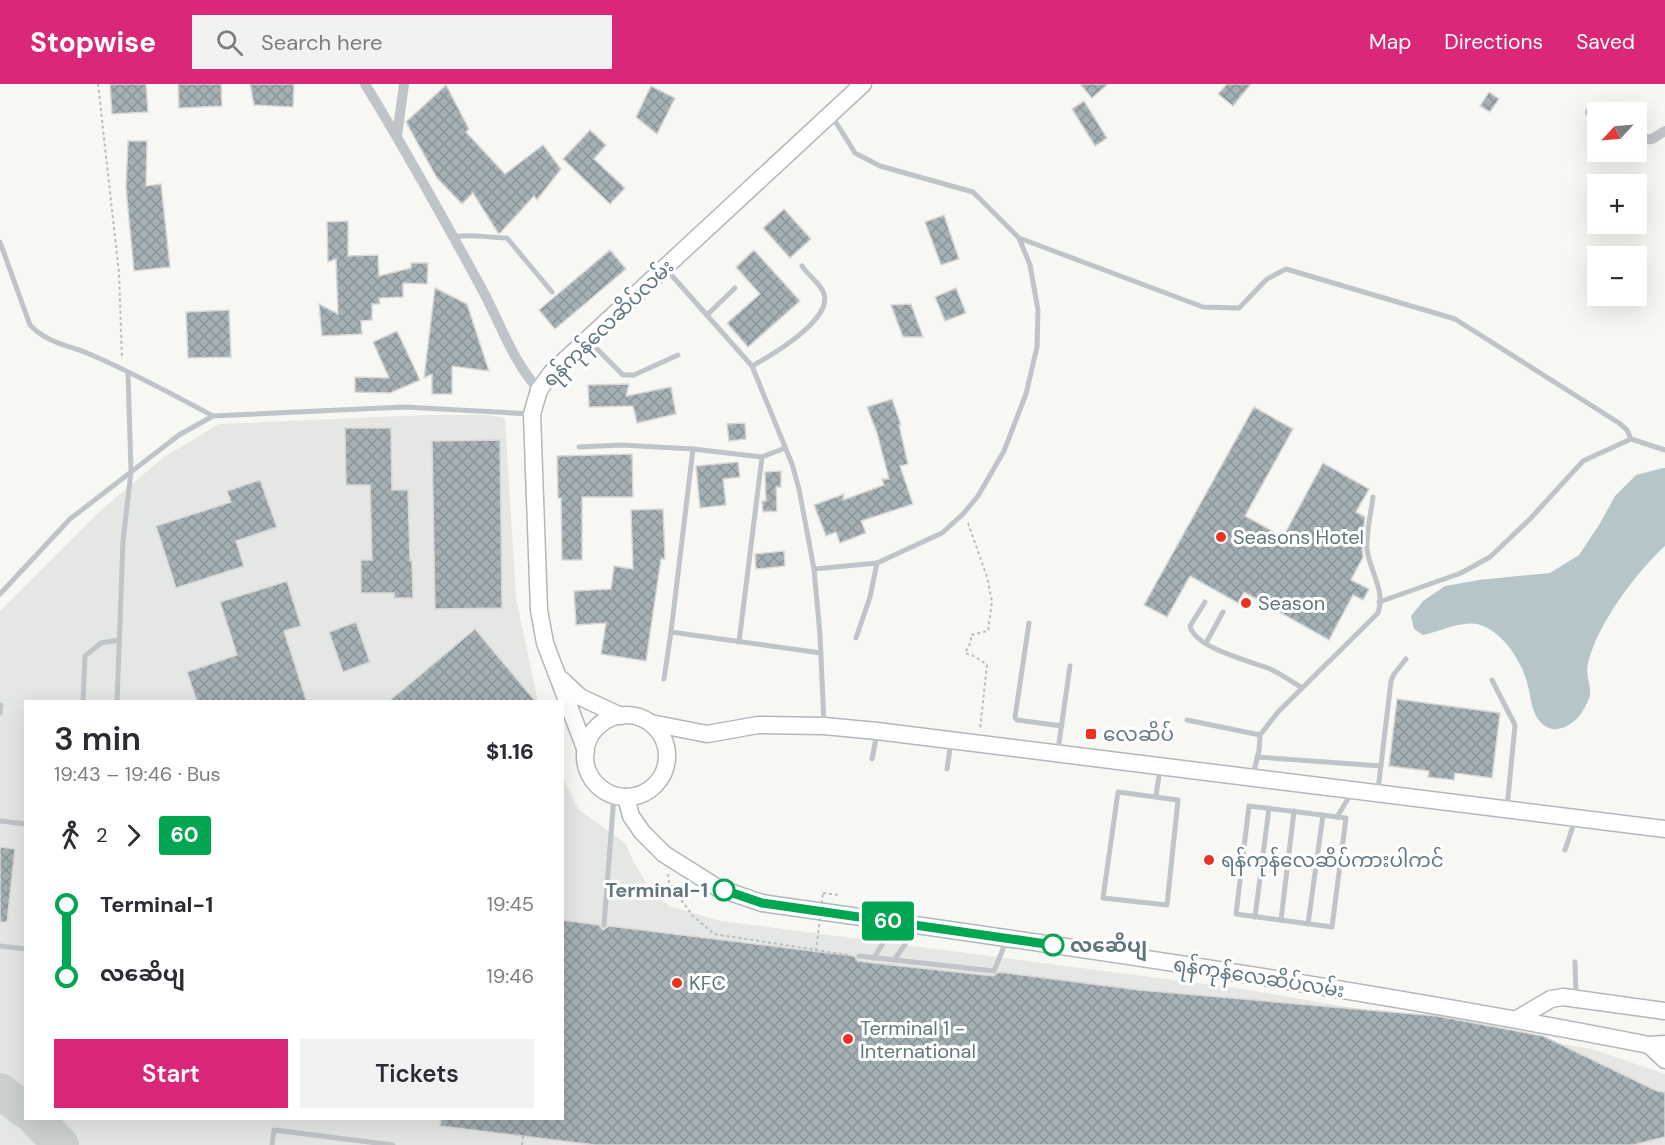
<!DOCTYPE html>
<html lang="en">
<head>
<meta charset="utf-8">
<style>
	:root { --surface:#fff; --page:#f2f2f3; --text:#2b2b33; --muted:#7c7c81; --accent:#db2777 }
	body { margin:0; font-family:"DM Sans","Noto Sans Myanmar",sans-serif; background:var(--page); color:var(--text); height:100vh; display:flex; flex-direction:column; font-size:22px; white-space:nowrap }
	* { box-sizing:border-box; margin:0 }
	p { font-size:20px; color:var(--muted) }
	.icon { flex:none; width:33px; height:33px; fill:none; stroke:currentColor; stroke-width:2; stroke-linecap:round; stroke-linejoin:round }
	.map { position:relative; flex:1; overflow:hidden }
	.details { position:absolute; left:24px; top:616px; width:540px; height:420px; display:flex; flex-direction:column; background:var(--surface); border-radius:0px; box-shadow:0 6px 24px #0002 }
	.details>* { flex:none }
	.badge { padding:0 12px; border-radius:4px; font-size:21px; line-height:39px }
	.needle { width:39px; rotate:244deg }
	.fabs { position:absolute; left:1587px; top:18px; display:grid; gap:12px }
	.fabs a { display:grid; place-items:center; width:60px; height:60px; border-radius:0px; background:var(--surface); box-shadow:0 6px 24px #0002; font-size:30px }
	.map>.badge { position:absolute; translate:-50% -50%; box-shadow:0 0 0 3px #fff }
	.legs { display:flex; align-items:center; gap:9px; height:66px; padding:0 30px; font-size:20px }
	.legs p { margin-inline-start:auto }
	.summary { display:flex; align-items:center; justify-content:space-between; height:102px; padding:0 30px }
	h1 { font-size:33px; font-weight:600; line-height:45px }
	.button { display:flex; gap:12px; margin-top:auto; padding:12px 30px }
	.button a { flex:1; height:69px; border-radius:0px; background:var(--accent); color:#fff; font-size:24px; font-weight:600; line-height:69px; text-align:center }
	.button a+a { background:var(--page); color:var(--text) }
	ul { padding:0 30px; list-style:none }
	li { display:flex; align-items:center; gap:21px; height:72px; font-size:22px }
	li i { display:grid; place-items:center; width:9px; height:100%; margin:0 8px; background:currentColor }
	li i::after { content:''; width:15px; height:15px; margin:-8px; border:4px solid; border-radius:50%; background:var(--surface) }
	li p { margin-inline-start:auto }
	li:first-child i { background:linear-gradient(#0000 50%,currentColor 0) }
	li:last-child i { background:linear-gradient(currentColor 50%,#0000 0) }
	header { display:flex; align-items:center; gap:36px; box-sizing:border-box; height:84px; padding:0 30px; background:var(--accent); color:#fff }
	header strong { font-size:28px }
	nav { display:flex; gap:33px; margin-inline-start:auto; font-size:21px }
	.search { width:420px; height:54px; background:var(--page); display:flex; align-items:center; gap:15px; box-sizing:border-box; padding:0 21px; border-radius:0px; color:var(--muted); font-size:22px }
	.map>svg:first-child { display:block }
</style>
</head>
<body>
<header>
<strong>Stopwise</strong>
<div class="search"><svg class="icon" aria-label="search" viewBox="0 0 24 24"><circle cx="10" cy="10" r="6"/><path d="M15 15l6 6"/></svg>Search here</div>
<nav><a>Map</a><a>Directions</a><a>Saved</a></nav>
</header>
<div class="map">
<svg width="1665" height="1061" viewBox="0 0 1665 1061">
	<defs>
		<pattern id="building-cross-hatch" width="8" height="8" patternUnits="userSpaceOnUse" patternTransform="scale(1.5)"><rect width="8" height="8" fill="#a4b0b4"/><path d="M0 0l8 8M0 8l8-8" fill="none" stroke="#899498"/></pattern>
	</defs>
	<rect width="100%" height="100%" fill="#f7f7f4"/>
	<path fill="#e5e7e5" d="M425 331H488L505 334 516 514 538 618H26V1035H562L563 694 578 725 625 759 634 779 653 810 669 822 721 837 1243 905 1592 965 1665 990V1061H0V527L101 426 164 373 219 340Z"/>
	<path fill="#b5c5c8" d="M1663 384H1665V462C1636 488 1597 541 1588 579 1585 590 1591 601 1590 611 1589 616 1585 623 1582 628 1577 637 1563 647 1552 645 1530 639 1532 612 1526 595 1521 580 1514 568 1503 556 1496 549 1486 541 1476 540 1459 537 1439 548 1423 551L1414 545 1411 532 1423 517 1445 502 1479 496 1550 489 1579 471 1599 441 1615 412 1636 391Z"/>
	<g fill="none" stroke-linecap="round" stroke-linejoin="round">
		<g stroke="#cbd0d0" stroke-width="36">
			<path d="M0 1007 26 1027"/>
			<path d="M36 1035 61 1061"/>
		</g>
	</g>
	<g fill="url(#building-cross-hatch)" stroke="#d9d8d6" stroke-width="1.5">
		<path d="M110 0H146L148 28 112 30Z"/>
		<path d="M178 0H221L222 22 179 24Z"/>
		<path d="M250 0H294L293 23 254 21Z"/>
		<path d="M1080 0H1108L1092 14Z"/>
		<path d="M1227 0H1251L1233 22 1218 10Z"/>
		<path d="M446 1 469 45 466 48 505 90 543 61 561 85 537 116 534 112 500 149H498L473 109 462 120 437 94 406 38Z"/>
		<path d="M651 2 675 14 657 50 636 33Z"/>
		<path d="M1489 8 1499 15 1490 28 1480 22Z"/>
		<path d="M1084 17 1107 54 1095 62 1072 25Z"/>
		<path d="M590 46 606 61 594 75 625 104 610 120 563 75Z"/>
		<path d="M128 57H147L146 102 161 100 170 183 134 187 126 104Z"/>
		<path d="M784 125 811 155 790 174 763 144Z"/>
		<path d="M944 131 959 175 941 181 925 138Z"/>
		<path d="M348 137V172L378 171 379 192 411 184V179H428L427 200 403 199V213L379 214 380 220H372V236L361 237 362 250 322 252 319 220 338 230 336 175 328 178 327 138Z"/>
		<path d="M610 166 626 185 555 245 539 226Z"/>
		<path d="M754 166 800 217 748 263 727 239 760 210 736 183Z"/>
		<path d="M435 204 467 220 489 287 452 282V310H432V290L424 294Z"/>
		<path d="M956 204 966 229 945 237 935 213Z"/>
		<path d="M911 220 923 253H903L891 221Z"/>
		<path d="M229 226 231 273 188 274 186 228Z"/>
		<path d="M397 247 420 296 390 309 355 308V293L389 294 373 258Z"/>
		<path d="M629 300 626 312 671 303 676 330 637 339 633 322 589 323 588 301Z"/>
		<path d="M892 315 901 341H899L908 380 900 382 913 420 861 437 866 449 840 459 836 448 826 452 814 421 844 410 843 416 884 401 882 395H889L877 349 867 323Z"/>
		<path d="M1254 323 1293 345 1245 432 1283 453 1323 379 1369 405 1356 428 1365 433 1362 458 1363 473 1351 496 1369 505 1363 516 1353 511 1329 556 1244 508 1238 519 1190 492 1167 533 1144 521Z"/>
		<path d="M745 339 746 355 729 357 727 340Z"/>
		<path d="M345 344H391L392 406H408L410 477H412L413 514H394V509H361V476H372L370 401H346Z"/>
		<path d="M500 356 502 524 435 525 432 357Z"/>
		<path d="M632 370 633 413H582V476H562L561 414H558L557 372Z"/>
		<path d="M738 378 740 393 723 395 726 421 700 424 696 382Z"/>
		<path d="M781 387V403H776L777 427 763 428 762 417H766L765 388Z"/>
		<path d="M260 396 277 443 236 457 244 482 176 504 156 442 231 418 227 407Z"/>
		<path d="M663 425 665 475H661L646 577 601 570 606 539 576 541 574 507 611 505 614 482 633 485 631 426Z"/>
		<path d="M784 467 785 482 756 485 755 470Z"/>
		<path d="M287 497 301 542 284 547 307 618H197L187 588 237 571 220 518Z"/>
		<path d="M356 538 370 578 343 588 329 548Z"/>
		<path d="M475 545 536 618H388Z"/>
		<path d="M1397 615 1500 629 1492 694 1455 689 1454 696 1428 693 1429 687 1389 682Z"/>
		<path d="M0 763 15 765 7 838H0Z"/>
		<path d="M562 836 599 841 603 846 609 842 854 872 858 877 873 879 993 892 999 888 1139 906 1437 932 1543 952 1657 1007 1665 1008V1053L1633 1061H595L440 1042 441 1035H562Z"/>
	</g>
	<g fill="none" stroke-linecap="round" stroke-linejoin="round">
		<defs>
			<g id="primary">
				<path d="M562 596 580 613 621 632"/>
				<circle cx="626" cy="672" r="41"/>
				<path d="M651 639 707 650 758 641 824 642 877 647 1665 745"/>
				<path d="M586 667 545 559 539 526 532 330 539 306 552 288 863 0"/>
				<path d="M626 713 631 732 642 748 664 770 718 804 762 819C1058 861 1355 903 1649 961L1665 960"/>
				<path d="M1517 935 1551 915 1563 913 1665 927"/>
				<path d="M1649 961 1665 976"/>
			</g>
		</defs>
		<use href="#primary" stroke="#b1b8bb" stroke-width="19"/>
		<g stroke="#b8bdbf" stroke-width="2" stroke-dasharray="3 3" stroke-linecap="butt">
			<path d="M98 0 119 189 122 275"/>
			<path d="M968 439 987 493 992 518 988 547 971 551V558L965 569 976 573 987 581 980 645"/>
			<path d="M668 790 669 798 679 813 693 832 714 850 849 871"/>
			<path d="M823 809 839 811"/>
			<path d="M522 1061 523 1052"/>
		</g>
		<g stroke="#bec4c7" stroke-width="5">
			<path d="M454 153C474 149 486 154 507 154L552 208"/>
			<path d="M1019 154 1203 223 1239 224 1267 195 1286 185 1455 235 1619 339 1627 346 1631 355 1665 366"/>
			<path d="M0 158 30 241C46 258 66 261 87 269 130 287 172 310 213 332"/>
			<path d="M666 185 752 282 792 380 799 405 814 485"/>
			<path d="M707 231 735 204"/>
			<path d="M588 256 623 291H634L678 271"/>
			<path d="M752 282C772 271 832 236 824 210 821 199 808 192 802 182"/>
			<path d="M579 363 621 361 693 365 762 373 785 364"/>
			<path d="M693 365 671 548 821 569"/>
			<path d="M0 510 70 435 179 351 213 332 404 323 531 330"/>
			<path d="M1205 518 1190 542C1195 564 1249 577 1268 584 1280 589 1291 597 1302 604"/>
			<path d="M1379 518 1461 489 1490 473 1530 435 1583 377 1631 355"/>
			<path d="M1029 539 1015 633 1017 636 1062 642"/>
			<path d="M856 554 870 513 877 479"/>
			<path d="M739 558 762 373"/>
			<path d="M1206 559 1223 528"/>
			<path d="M664 595 671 548"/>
			<path d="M1492 596 1515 641 1507 724"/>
			<path d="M83 618 85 572 101 559 119 556"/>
			<path d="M117 618 123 457 131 387 128 289"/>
			<path d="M0 629 1 621"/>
			<path d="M1187 636 1260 651"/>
			<path d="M824 640 820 551 814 485 877 479 942 449 963 430 978 412 1004 367 1026 310 1037 263 1038 226 1030 181 1019 154 973 108 880 82 855 69 832 32"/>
			<path d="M1058 666 1070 582"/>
			<path d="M1257 673 1381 682"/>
			<path d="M872 675 877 649"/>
			<path d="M947 685 951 658"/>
			<path d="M1253 690 1259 667 1260 651 1278 628 1378 529C1386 506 1369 486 1367 465 1366 448 1371 430 1373 413"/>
			<path d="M1378 706 1391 597 1394 590 1406 575"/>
			<path d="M1118 708 1178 716 1167 821 1103 814Z"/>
			<path d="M1156 712 1160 685"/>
			<path d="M1249 722 1346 734 1332 843 1236 830Z"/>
			<path d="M1337 733 1352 708"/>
			<path d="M0 737 26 740"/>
			<path d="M1565 766 1575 736"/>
			<path d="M1255 833 1269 724"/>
			<path d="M1281 836 1294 727"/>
			<path d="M1308 840 1323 731"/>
			<path d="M604 841 614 711"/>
			<path d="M0 862 26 865"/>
			<path d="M859 872 994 887"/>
			<path d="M874 874 895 839"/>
			<path d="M894 876 917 843"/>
			<path d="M1575 878 1576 912"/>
			<path d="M994 887 1007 855"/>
			<path d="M272 1061 274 1046 393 1061"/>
		</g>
		<g stroke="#bec4c7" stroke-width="10">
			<path d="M365 0C407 68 445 137 483 207 501 241 513 278 539 306"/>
			<path d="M1590 28 1598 34"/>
			<path d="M397 52 404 0"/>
			<path d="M1636 56 1652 55 1665 47"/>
		</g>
		<use href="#primary" stroke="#fff" stroke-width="16"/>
		<path stroke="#b8bdbf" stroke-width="2" stroke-dasharray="3 3" stroke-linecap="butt" d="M816 867 823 809"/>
	</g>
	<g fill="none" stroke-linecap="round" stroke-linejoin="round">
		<defs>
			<path id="line-1" d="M724 806 762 819 1053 861"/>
		</defs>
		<use href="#line-1" stroke="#fff" stroke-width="14"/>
		<use href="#line-1" stroke="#00a651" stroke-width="9"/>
	</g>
	<g fill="#eb3220" stroke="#fff" stroke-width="2">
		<circle cx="1221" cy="453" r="6"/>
		<circle cx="1246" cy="519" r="6"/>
		<rect x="1085" y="644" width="12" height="12" rx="3"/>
		<circle cx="1209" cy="776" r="6"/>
		<circle cx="677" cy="899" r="6"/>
		<circle cx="848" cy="955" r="6"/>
	</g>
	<g fill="#fff" stroke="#00a651" stroke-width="3">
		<circle cx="724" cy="806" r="10"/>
		<circle cx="1053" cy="861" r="10"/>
	</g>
	<g text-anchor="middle" stroke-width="6" stroke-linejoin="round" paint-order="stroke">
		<g font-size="20" fill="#617780" stroke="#fff">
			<text transform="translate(608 239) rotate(-44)" y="7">ရန်ကုန်လေဆိပ်လမ်း</text>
			<text transform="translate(1259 893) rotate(9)" y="7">ရန်ကုန်လေဆိပ်လမ်း</text>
		</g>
		<g font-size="20" fill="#617780" stroke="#fff" text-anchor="start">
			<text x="1233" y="460">Seasons Hotel</text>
			<text x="1258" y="526">Season</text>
			<text x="1103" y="657">လေဆိပ်</text>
			<text x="1221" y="783">ရန်ကုန်လေဆိပ်ကားပါကင်</text>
			<text x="689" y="906">KFC</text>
			<text x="860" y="951">Terminal 1 -<tspan x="860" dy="23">International</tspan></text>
		</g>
		<g font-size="20" font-weight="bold" fill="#617780" stroke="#fff" text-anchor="end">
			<text x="708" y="813">Terminal-1</text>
			<text x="1070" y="868" text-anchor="start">လဆေိပျ</text>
		</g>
	</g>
</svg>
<div class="fabs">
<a><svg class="needle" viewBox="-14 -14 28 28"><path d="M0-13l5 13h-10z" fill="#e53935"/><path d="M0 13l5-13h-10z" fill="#7c7c81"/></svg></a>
<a>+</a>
<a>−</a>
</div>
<b class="badge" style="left:888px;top:837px;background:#00a651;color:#fff">60</b>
<section class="details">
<div class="summary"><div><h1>3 min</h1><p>19:43 – 19:46 · Bus</p></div><b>$1.16</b></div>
<div class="legs"><svg class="icon" aria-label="walk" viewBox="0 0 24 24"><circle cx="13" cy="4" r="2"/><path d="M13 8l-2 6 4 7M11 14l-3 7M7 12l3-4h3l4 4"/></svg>2<svg class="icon" aria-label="forward" viewBox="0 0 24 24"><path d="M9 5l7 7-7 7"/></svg><b class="badge" style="background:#00a651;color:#fff">60</b></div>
<ul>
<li><i style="color:#00a651"></i><b>Terminal-1</b><p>19:45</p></li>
<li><i style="color:#00a651"></i><b>လဆေိပျ</b><p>19:46</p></li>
</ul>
<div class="button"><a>Start</a><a>Tickets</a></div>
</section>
</div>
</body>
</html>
